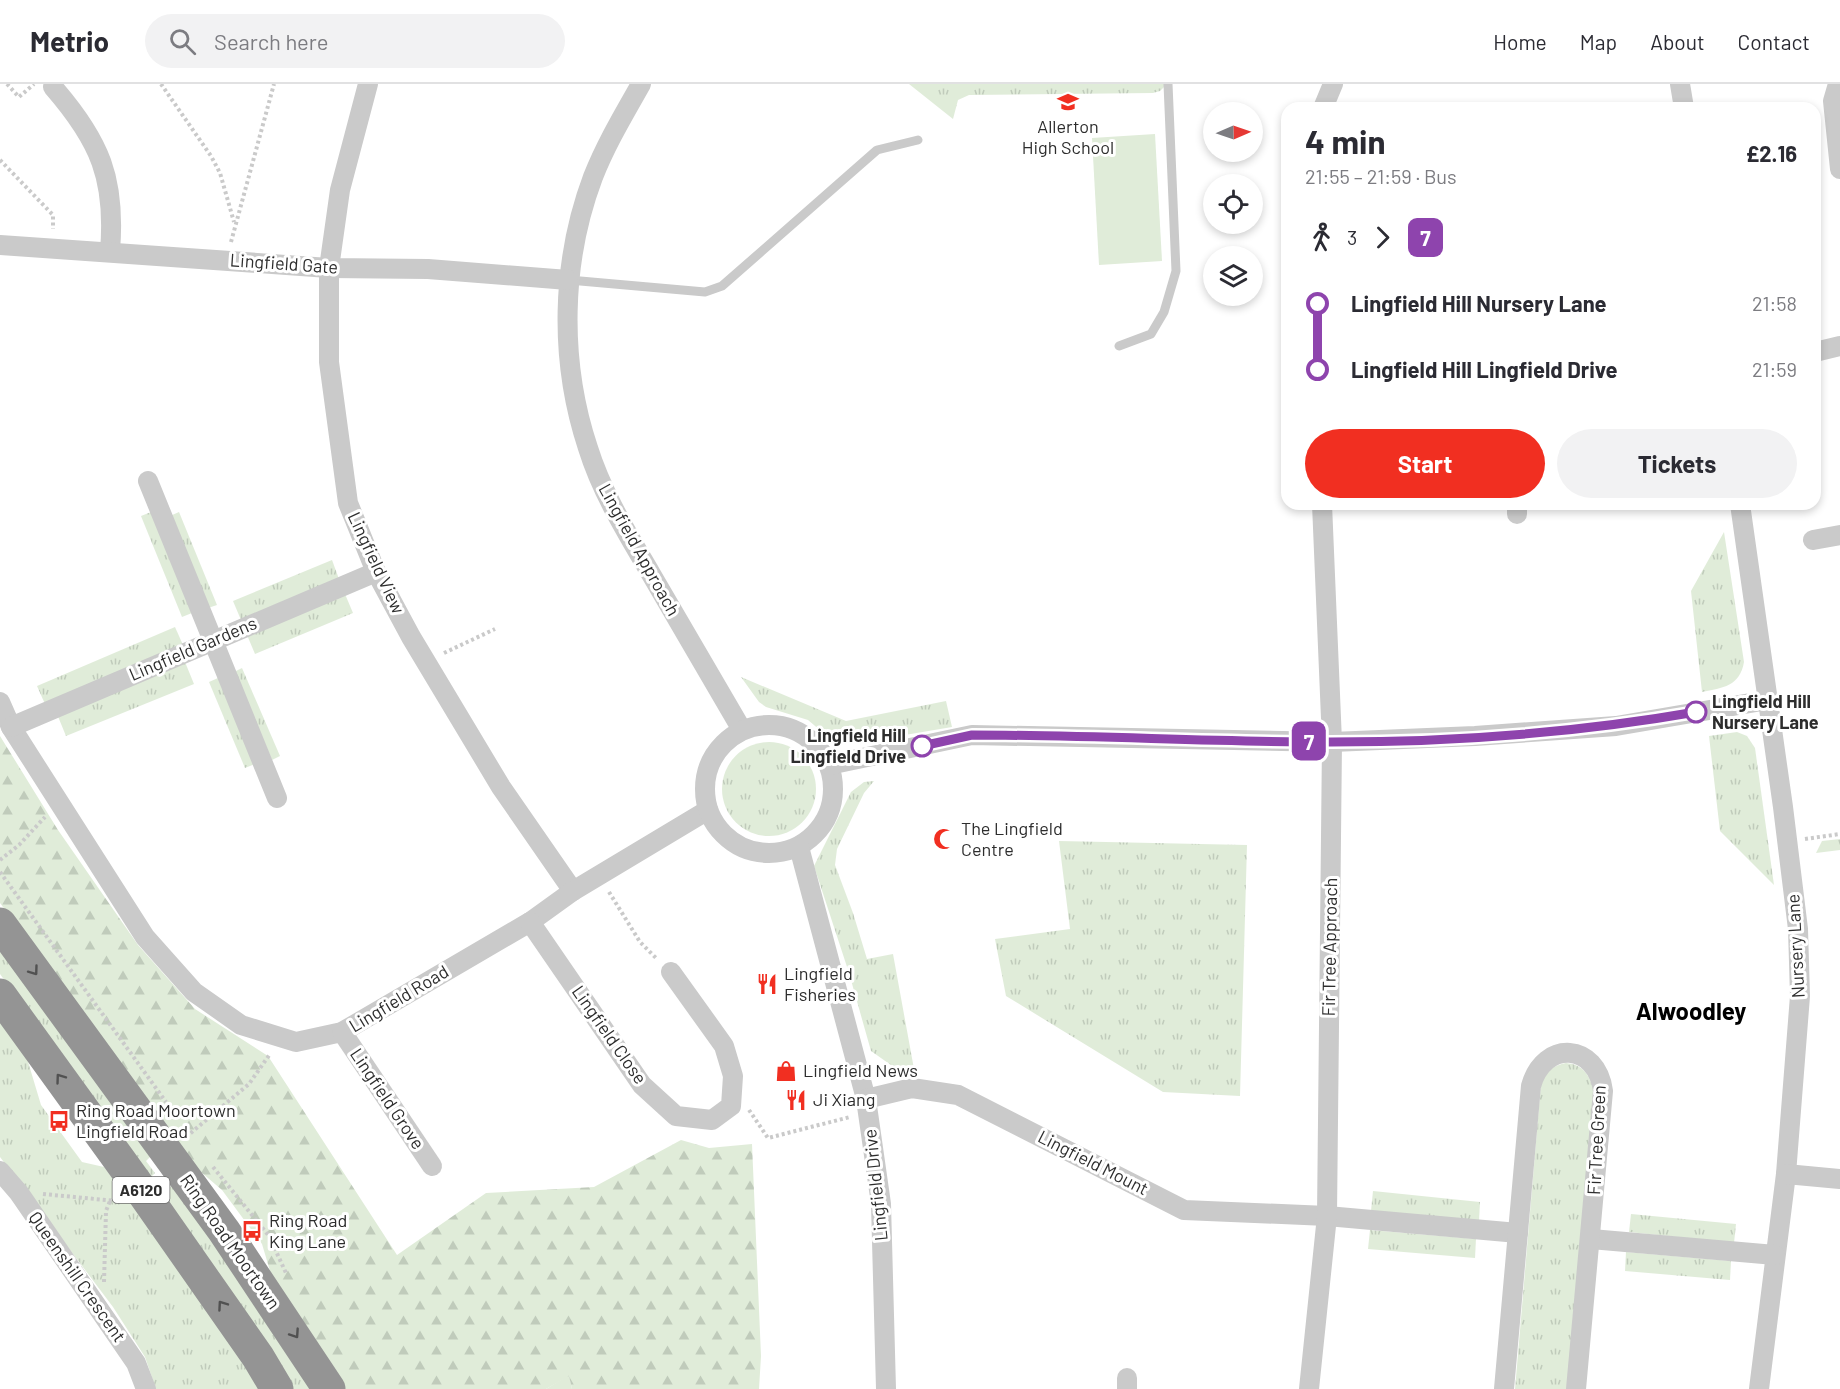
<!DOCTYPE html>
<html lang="en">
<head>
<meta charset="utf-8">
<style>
	:root { --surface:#fff; --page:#f2f2f3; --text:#2b2b33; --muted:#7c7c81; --line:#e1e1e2; --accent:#f12f21 }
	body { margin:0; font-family:Barlow,sans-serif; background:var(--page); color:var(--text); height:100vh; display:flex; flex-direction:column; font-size:22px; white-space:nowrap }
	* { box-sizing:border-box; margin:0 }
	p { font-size:20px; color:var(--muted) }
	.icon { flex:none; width:33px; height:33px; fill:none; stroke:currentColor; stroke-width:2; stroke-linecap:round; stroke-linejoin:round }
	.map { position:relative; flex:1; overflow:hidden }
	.side { position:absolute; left:1281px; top:18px; width:540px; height:408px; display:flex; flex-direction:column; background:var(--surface); border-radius:18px; box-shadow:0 3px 9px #0003 }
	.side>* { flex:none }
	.badge { padding:0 12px; border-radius:9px; font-size:21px; line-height:39px }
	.needle { width:39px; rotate:88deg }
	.controls { position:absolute; left:1203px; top:18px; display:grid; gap:12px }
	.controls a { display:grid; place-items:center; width:60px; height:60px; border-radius:50%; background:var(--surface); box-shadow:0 3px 9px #0003; font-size:30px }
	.map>.badge { position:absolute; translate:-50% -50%; box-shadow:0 0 0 3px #fff }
	.legs { display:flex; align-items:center; gap:9px; height:66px; padding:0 24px; font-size:20px }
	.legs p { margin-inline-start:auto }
	.overview { display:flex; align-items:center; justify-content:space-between; height:102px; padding:0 24px }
	h1 { font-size:33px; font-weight:700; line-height:45px }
	.action { display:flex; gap:12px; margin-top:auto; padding:12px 24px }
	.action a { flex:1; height:69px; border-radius:36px; background:var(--accent); color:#fff; font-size:24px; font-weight:700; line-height:69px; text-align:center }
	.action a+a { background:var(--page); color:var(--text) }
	ul { padding:0 24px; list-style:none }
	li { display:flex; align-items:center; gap:21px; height:66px; font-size:22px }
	li i { display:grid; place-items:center; width:9px; height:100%; margin:0 8px; background:currentColor }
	li i::after { content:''; width:15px; height:15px; margin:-8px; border:4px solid; border-radius:50%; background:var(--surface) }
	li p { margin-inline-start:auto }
	li:first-child i { background:linear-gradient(#0000 50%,currentColor 0) }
	li:last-child i { background:linear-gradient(currentColor 50%,#0000 0) }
	header { display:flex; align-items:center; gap:36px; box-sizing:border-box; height:84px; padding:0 30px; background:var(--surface); border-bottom:2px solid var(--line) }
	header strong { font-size:28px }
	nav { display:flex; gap:33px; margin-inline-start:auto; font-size:21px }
	.search { width:420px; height:54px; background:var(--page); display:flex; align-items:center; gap:15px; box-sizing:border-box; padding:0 21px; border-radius:33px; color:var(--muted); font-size:22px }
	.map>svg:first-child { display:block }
</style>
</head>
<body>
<header>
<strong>Metrio</strong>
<div class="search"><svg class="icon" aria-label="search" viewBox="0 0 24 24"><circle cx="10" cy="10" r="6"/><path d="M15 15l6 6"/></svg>Search here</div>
<nav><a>Home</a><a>Map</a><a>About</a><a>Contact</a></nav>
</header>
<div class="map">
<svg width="1840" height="1305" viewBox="0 0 1840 1305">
	<defs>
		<pattern id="grass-tufts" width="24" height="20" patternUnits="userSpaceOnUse" patternTransform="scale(1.5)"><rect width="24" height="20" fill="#e0ecd9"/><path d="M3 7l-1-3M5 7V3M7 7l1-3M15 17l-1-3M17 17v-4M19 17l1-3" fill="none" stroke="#c0cbbb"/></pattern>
		<pattern id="forest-firs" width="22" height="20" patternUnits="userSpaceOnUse" patternTransform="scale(1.5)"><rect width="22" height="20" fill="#e0ecd9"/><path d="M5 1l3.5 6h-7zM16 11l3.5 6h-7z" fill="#c0cbbb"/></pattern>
	</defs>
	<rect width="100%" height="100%" fill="#fff"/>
	<g fill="url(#grass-tufts)">
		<path d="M909 0H1167L1160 7 1153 9 969 11 958 16 953 35Z"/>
		<path d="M151 428 192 529 182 533 141 432Z"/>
		<path d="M179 428 217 521 208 524 170 432Z"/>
		<path d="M1724 448 1744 578C1740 602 1723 604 1702 608L1691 507Z"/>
		<path d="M332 476 339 495 241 536 233 517Z"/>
		<path d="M345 510 353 529 255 570 247 551Z"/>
		<path d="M175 543 183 561 45 620 37 602Z"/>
		<path d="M185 578 194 600 66 652 57 630Z"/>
		<path d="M242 584 280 672 272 676 234 588Z"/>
		<path d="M741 593 846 637 946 617 952 643 852 660 834 658 808 636 766 623 759 618Z"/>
		<path d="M218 594 255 680 245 684 209 598Z"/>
		<path d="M1737 648 1747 652 1755 664 1774 801 1720 747 1709 652Z"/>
		<circle cx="769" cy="705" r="47"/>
		<path d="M874 697 864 709 837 765 835 781 853 829 867 875 893 870 914 985 898 986 871 967 849 889 814 782 851 708 864 698Z"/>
		<path d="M1840 755V766L1816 769 1822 757Z"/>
		<path d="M1059 757 1247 761 1240 1012 1163 1008 1006 912 995 855 1070 845Z"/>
		<path d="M0 860 152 1071 146 1077 155 1089 148 1096 0 890Z"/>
		<path d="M0 936 26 971 41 1021 82 1078 104 1083 167 1164 262 1305H156L145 1273 113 1223 0 1073Z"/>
		<path d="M1566 979C1584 981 1588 990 1594 1006L1567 1305H1515L1541 999C1545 988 1554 981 1566 979Z"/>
		<path d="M174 1100 318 1305H293L159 1111Z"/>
		<path d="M1373 1107 1480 1118 1479 1137 1371 1127Z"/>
		<path d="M1631 1130 1736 1140 1734 1159 1629 1148Z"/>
		<path d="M1370 1146 1476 1155 1475 1174 1368 1165Z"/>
		<path d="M1626 1168 1731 1177 1730 1196 1625 1187Z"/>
		<path d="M569 1291 572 1305H546Z"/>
	</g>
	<path fill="url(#forest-firs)" d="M0 652 58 746 138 861 195 925 268 972 397 1171 486 1109 594 1103 681 1056 709 1064 752 1060 761 1272 759 1305H572L569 1292 546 1305H344L273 1197 262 1160 222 1106 195 1083 0 819Z"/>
	<path fill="#e0ecd9" d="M1155 50 1162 177 1099 181 1092 54Z"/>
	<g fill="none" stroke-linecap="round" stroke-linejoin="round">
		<g stroke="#cacaca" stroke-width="4" stroke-dasharray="3 3" stroke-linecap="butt">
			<path d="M7 0 19 13 34 0"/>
			<path d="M161 0 211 72 220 89 234 138"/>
			<path d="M0 76 53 131V145"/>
			<path d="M231 158 274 0"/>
			<path d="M444 569 495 545"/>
			<path d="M1805 755 1840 750"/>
			<path d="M0 776 19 761 45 733"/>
			<path d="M0 788 166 1018"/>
			<path d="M609 808 640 858 657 875"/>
			<path d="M749 1026 768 1054 850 1033"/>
			<path d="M186 1053 249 1000 270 970"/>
			<path d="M213 1083 269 1152 286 1189"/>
			<path d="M43 1110 116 1117"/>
			<path d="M104 1198 106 1127 110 1117"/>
		</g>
		<g stroke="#cacaca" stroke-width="9">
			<path d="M569 196 705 208 722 202 877 66 918 56"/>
			<path d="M1119 262 1151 250 1164 228 1176 187 1168 0"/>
		</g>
		<g stroke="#cacaca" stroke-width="20">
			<path d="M368 0 340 106 329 184V278L348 419 376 488 411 553 501 703 573 807"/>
			<path d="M641 0C624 30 606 60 593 93 561 178 559 277 588 364 602 409 627 449 651 490 681 542 712 594 742 646"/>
			<path d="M1680 0 1684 24"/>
			<path d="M1838 0 1833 17 1840 85"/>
			<path d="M53 3C100 57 116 95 110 167"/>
			<path d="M1323 24 1333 0"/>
			<path d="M0 161 329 184 428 185 568 196"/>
			<path d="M1815 268 1840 262"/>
			<path d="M148 397 277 714"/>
			<path d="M1517 420V430"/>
			<path d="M1740 420 1783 723 1798 845 1800 912 1786 1090 1759 1305"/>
			<path d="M1813 456 1840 451"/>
			<path d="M0 618 11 643 145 853 194 908 241 941 296 958 342 948 530 838 573 807 708 726"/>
			<circle cx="769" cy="705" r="64"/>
			<path d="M11 643 376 488"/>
			<path d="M829 681 972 651 1332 658 1475 652 1616 642 1768 616"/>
			<path d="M799 763 866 1015 881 1120 886 1305"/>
			<path d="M530 838 642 1001 676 1032 712 1036 731 1022 733 992 724 962 671 888"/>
			<path d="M342 948 432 1082"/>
			<path d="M866 1015 912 1004 958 1011 1184 1126 1327 1132 1518 1149"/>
			<path d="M0 1087 19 1109 136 1279 146 1305"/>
			<path d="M1786 1090 1840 1095"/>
			<path d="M1591 1155 1775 1171"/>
			<path d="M1127 1294V1305"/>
			<path d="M1309 1305 1327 1132 1332 658 1322 420"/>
			<path d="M1504 1305 1531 1002C1544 955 1597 959 1603 1007L1576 1305"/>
		</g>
		<g stroke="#949494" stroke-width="33">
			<path d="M0 840 224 1147 329 1305"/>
			<path d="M0 911 144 1110 258 1273 277 1305"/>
		</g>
	</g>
	<defs><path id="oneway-chevron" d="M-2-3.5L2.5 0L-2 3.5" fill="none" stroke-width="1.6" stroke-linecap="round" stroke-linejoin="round" transform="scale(1.5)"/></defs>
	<g stroke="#515151">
		<use href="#oneway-chevron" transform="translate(34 887) rotate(54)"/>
		<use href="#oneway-chevron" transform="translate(60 994) rotate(-126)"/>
		<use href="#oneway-chevron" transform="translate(222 1221) rotate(-125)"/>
		<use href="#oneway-chevron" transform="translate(295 1250) rotate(56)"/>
	</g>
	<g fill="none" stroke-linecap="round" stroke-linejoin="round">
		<defs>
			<path id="line-1" d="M922 662 972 651C1092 651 1211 658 1331 658 1452 658 1576 649 1696 628"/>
		</defs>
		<use href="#line-1" stroke="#fff" stroke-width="14"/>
		<use href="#line-1" stroke="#8e44ad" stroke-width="9"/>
	</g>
	<defs>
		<symbol id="school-bare" viewBox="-9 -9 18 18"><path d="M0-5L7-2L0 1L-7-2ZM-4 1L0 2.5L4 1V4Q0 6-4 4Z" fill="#f12f21" stroke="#fff" stroke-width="2.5" paint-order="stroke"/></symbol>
		<symbol id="mosque-bare" viewBox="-9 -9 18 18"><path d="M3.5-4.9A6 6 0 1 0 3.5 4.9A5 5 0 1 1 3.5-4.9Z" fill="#f12f21" stroke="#fff" stroke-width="2.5" paint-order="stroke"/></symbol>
		<symbol id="restaurant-bare" viewBox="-9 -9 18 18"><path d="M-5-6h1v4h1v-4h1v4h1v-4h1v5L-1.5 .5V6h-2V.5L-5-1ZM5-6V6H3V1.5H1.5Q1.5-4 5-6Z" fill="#f12f21" stroke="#fff" stroke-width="2.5" paint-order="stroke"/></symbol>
		<symbol id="shop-bare" viewBox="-9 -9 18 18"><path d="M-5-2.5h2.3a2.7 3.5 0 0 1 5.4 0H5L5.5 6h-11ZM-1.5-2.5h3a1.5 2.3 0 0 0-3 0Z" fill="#f12f21" stroke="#fff" stroke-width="2.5" paint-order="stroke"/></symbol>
		<symbol id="bus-bare" viewBox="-9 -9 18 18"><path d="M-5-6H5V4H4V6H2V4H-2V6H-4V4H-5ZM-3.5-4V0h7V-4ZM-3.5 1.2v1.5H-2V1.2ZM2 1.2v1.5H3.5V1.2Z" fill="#f12f21" stroke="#fff" stroke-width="2.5" paint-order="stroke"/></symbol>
	</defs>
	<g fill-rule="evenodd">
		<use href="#school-bare" x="1053" y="3" width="30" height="30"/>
		<use href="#mosque-bare" x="929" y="740" width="30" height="30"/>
		<use href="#restaurant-bare" x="752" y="885" width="30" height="30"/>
		<use href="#shop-bare" x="771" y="972" width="30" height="30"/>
		<use href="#restaurant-bare" x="781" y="1001" width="30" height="30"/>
		<use href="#bus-bare" x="44" y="1022" width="30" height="30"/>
		<use href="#bus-bare" x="237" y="1132" width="30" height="30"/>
	</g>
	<g fill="#fff" stroke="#8e44ad" stroke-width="3">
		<circle cx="1696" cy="628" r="10"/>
		<circle cx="922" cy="662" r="10"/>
	</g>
	<g text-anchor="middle" stroke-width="6" stroke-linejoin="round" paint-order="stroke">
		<rect fill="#fff" stroke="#6c6c6c" stroke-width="1.5" x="112.5" y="1093" width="57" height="26" rx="4.5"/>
		<g font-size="16" font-weight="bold" fill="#2d2d2d">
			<text x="141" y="1112">A6120</text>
		</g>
		<g font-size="18" fill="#2d2d2d" stroke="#fff" text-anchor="start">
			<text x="1068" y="49" text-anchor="middle">Allerton<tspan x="1068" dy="21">High School</tspan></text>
			<text x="961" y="751">The Lingfield<tspan x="961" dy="21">Centre</tspan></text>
			<text x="784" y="896">Lingfield<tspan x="784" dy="21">Fisheries</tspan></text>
			<text x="803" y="993">Lingfield News</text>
			<text x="813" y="1022">Ji Xiang</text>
			<text x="76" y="1033">Ring Road Moortown<tspan x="76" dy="21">Lingfield Road</tspan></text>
			<text x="269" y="1143">Ring Road<tspan x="269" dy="21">King Lane</tspan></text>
		</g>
		<g font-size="18" fill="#2d2d2d" stroke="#fff">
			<text transform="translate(284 180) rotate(4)" y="6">Lingfield Gate</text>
			<text transform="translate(639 466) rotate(61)" y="6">Lingfield Approach</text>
			<text transform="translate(376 479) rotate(65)" y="6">Lingfield View</text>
			<text transform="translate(193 565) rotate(-23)" y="6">Lingfield Gardens</text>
			<text transform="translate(1796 862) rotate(-93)" y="6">Nursery Lane</text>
			<text transform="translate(1330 863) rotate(-89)" y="6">Fir Tree Approach</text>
			<text transform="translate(399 915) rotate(-31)" y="6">Lingfield Road</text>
			<text transform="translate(609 951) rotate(55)" y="6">Lingfield Close</text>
			<text transform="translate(387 1015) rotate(56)" y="6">Lingfield Grove</text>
			<text transform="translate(1597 1056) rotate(-87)" y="6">Fir Tree Green</text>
			<text transform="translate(1093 1079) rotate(27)" y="6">Lingfield Mount</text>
			<text transform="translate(876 1101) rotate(-96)" y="6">Lingfield Drive</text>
			<text transform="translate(230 1158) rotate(55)" y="6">Ring Road Moortown</text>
			<text transform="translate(77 1193) rotate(55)" y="6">Queenshill Crescent</text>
		</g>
		<g font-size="18" font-weight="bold" fill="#2d2d2d" stroke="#fff" text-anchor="start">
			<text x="1712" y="624">Lingfield Hill<tspan x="1712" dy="21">Nursery Lane</tspan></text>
			<text x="906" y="658" text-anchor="end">Lingfield Hill<tspan x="906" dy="21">Lingfield Drive</tspan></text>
		</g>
		<g font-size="24" font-weight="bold" fill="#000" stroke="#fff">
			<text x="1691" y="936">Alwoodley</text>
		</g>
	</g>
</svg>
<div class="controls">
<a><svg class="needle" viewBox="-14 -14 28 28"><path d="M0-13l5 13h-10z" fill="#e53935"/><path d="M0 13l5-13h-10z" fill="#7c7c81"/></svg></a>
<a><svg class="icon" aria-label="locate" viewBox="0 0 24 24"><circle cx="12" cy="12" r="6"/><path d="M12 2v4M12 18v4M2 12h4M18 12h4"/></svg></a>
<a><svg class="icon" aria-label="layers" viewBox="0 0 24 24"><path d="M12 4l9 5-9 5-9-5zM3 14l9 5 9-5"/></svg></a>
</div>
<b class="badge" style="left:1309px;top:657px;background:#8e44ad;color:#fff">7</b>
<section class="side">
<div class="overview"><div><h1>4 min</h1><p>21:55 – 21:59 · Bus</p></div><b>£2.16</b></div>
<div class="legs"><svg class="icon" aria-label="walk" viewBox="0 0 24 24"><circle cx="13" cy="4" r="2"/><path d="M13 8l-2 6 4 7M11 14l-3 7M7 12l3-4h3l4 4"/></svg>3<svg class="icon" aria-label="forward" viewBox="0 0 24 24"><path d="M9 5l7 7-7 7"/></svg><b class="badge" style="background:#8e44ad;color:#fff">7</b></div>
<ul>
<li><i style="color:#8e44ad"></i><b>Lingfield Hill Nursery Lane</b><p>21:58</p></li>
<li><i style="color:#8e44ad"></i><b>Lingfield Hill Lingfield Drive</b><p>21:59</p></li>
</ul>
<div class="action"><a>Start</a><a>Tickets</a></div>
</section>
</div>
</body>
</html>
